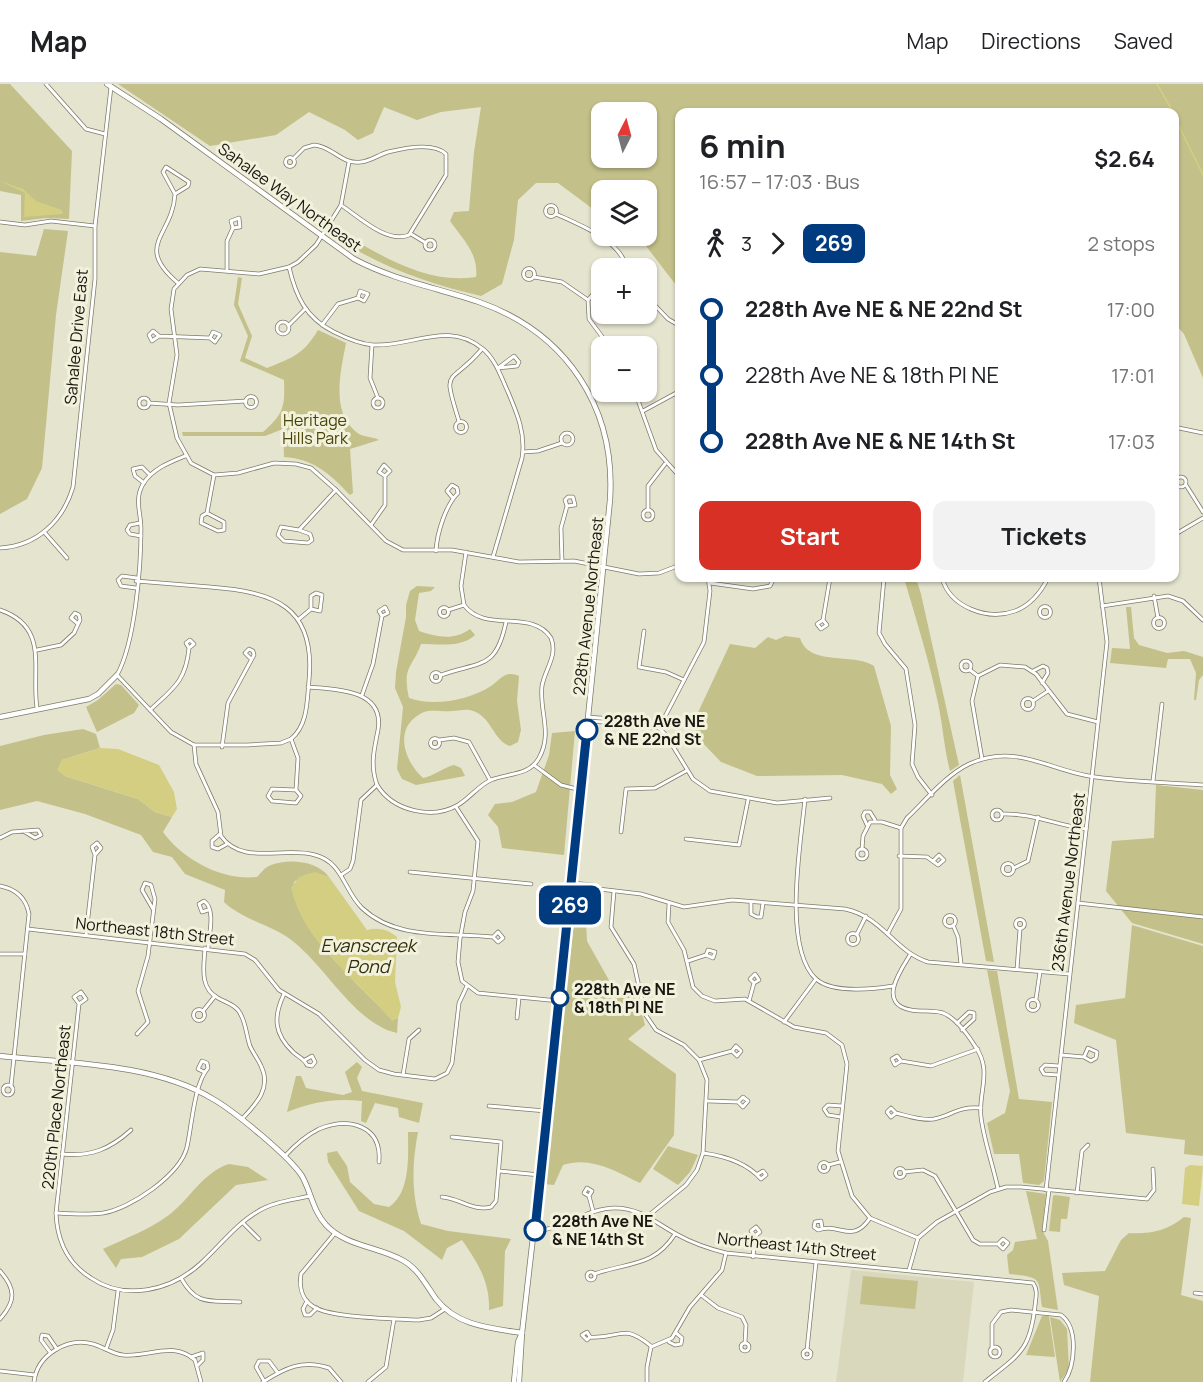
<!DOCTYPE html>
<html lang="en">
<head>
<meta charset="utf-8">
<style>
	:root { --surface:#fff; --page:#f2f2f2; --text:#202124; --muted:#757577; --line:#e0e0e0; --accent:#d93025 }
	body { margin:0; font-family:Manrope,sans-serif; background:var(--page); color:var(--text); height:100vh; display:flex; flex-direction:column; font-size:22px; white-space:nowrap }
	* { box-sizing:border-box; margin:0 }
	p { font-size:20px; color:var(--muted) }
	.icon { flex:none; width:33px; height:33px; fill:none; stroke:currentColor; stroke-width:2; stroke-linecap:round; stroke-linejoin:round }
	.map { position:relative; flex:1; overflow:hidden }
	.side { position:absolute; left:675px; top:24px; width:504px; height:474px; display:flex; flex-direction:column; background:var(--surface); border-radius:12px; box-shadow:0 2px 4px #0004 }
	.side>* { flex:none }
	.badge { padding:0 12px; border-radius:9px; font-size:21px; line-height:39px }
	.needle { width:39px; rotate:6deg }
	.controls { position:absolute; left:591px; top:18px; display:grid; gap:12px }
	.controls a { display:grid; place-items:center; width:66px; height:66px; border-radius:12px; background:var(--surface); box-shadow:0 2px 4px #0004; font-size:30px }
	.map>.badge { position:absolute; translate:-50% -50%; box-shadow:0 0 0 3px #fff }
	.legs { display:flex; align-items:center; gap:9px; height:66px; padding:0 24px; font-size:20px }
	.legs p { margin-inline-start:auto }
	.overview { display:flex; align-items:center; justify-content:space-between; height:102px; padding:0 24px }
	h1 { font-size:33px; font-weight:700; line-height:45px }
	.button { display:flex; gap:12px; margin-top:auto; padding:12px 24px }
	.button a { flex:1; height:69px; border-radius:12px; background:var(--accent); color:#fff; font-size:24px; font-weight:700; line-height:69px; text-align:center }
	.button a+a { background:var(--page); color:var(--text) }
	ul { padding:0 24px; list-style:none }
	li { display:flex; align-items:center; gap:21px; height:66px; font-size:22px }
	li i { display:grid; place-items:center; width:9px; height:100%; margin:0 8px; background:currentColor }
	li i::after { content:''; width:15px; height:15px; margin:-8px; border:4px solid; border-radius:50%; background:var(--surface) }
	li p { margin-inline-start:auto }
	li:first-child i { background:linear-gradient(#0000 50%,currentColor 0) }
	li:last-child i { background:linear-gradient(currentColor 50%,#0000 0) }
	header { display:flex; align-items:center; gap:36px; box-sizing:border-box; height:84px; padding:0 30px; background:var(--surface); border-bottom:2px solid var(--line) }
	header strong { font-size:28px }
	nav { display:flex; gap:33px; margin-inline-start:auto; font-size:21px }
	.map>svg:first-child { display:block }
</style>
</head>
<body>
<header>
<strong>Map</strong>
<nav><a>Map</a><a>Directions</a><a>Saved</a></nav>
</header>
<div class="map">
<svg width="1203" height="1298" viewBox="0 0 1203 1298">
	<rect width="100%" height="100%" fill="#e5e4cf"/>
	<path fill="#d9d7bc" d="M851 1186 974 1198 963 1298H836Z"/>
	<g fill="#c3c08a" fill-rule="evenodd">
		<path d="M0 0H10L72 67 69 135 46 134 21 137V111L0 107Z"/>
		<path d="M118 0H1203V294L1184 250 1175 240 1174 28H680L679 205 646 162 631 152H646V106H602L601 131 558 99H536L518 116 514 156 502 200 481 212C426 199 381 183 333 152L342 149C382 172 428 201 476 193 479 170 462 154 450 137L454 128 469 127 474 68 481 23 441 28 417 36 384 23 373 49 358 56 345 46 309 28 276 51 210 62ZM602 28H646V74H602Z"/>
		<path d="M44 145 68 147 56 231 42 384 27 415 0 430V168L36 172Z"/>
		<path d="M238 193 242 194 238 220 252 252 245 274 267 284C292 274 304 270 318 246L346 259C341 286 331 325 354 346 361 354 373 352 379 356L350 365 353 409 350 411C330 390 314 375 284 373L283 345 265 352H183L182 348H263C284 330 285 322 284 296L240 277 248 252 234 221Z"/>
		<path d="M904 494H916L921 510 959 681 950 687C944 664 943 642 938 619 929 576 916 535 904 494Z"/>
		<path d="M417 502 435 503 431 507 419 509 415 536 419 547C436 553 454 557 470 545L475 551C461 564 439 560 421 560 412 585 402 582 409 614 433 623 470 616 491 602 496 599 500 593 506 591 510 589 515 590 519 592L517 617 521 646 518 658 510 662C492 656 492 631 470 626 464 625 457 627 452 627 443 628 431 625 424 628 392 642 404 677 423 694 436 691 442 684 454 681L461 684 465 692 416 701 402 695 397 685 403 623 395 604 396 588 406 533V521L410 507Z"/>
		<path d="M1126 523H1131L1134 554 1139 561 1167 569 1184 567 1203 573V591L1199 596 1196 616H1194L1196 589 1190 575H1168L1166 584 1110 579 1112 564 1130 565Z"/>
		<path d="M785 552 800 554C809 583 853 568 874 582L891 642 890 691 897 705 891 710 882 700 842 691 757 692 721 678 697 653 694 637 730 560 755 564 768 553 776 556Z"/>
		<path d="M116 600 121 601 139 621 134 629 97 648 86 623 98 616Z"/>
		<path d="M83 645 96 650 100 664 62 676 58 686 65 692 138 715 155 728 172 733 163 748C182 775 222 797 257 793 261 789 265 783 271 781 289 774 318 777 329 793 315 788 306 788 294 798 289 844 364 903 392 936L398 934 397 949C356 940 327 885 295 859 274 841 244 837 224 818L225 806 185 790 172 773 153 768 141 751 85 730 37 717 0 726V662L44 651Z"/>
		<path d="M575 647 564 771 502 764 498 743 488 731 495 720 512 718 536 708 549 671 552 649Z"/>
		<path d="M960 691 994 878 986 877 953 697Z"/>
		<path d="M1156 701 1203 706V860L1132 839 1106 807 1112 757 1154 754Z"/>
		<path d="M574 839H586L587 857 615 907 635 904 645 941 628 955 676 990 674 1051 640 1099C615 1087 591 1072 563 1081L554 1101 544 1100Z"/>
		<path d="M1132 841 1203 862V1072L1184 1070 1185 1056 1126 1049 1116 956 1074 939 1076 921 1125 914Z"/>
		<path d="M987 886 997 887 1019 1015 1052 1018 1044 1097 1039 1101 1023 1099 1019 1070H994L987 1039 1005 1029 1010 1007Z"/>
		<path d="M357 978 362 983 357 994 362 1007 423 1019 419 1039 399 1033 398 1024 375 1019 366 1039 361 1037 362 1017C334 1014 313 1018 287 1028L296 992H301L306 1004 343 1011 352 1008 345 988Z"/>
		<path d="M408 1048H418C412 1080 411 1109 421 1140L448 1147 511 1155 505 1167 503 1222 489 1226C490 1198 478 1179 462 1156L447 1164 442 1176 404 1147 359 1127 328 1078 327 1069 337 1067 347 1082 350 1098 374 1120 389 1123C411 1108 408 1072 408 1048Z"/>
		<path d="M668 1062 698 1071 690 1088 678 1101 653 1085Z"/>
		<path d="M229 1080 248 1083 268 1096 236 1101 179 1155 142 1173 121 1175 116 1184 103 1165C126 1154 149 1146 169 1131 191 1114 202 1089 229 1080Z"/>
		<path d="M1026 1107 1046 1110 1042 1146 1048 1157 1058 1226 1042 1223C1038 1194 1043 1193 1009 1190L1007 1171 1013 1166 1015 1158 1037 1155Z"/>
		<path d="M1055 1111 1070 1113 1067 1135H1061L1060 1148 1049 1147 1053 1112Z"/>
		<path d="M1184 1133 1191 1134 1181 1211 1203 1217V1298H1090L1099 1212 1064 1201 1062 1189 1105 1187 1121 1156 1129 1149C1151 1150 1167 1147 1184 1133Z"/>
		<path d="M863 1192 918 1197 915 1225 860 1220Z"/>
		<path d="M1042 1232H1049L1055 1273 1026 1271Z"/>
		<path d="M1050 1233 1060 1236 1067 1245 1069 1285 1060 1298Z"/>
	</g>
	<g fill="#d4ce82">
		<path d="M0 97 23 105 36 117 62 126 63 130 24 133 25 109Z"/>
		<path d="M100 664 118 665 159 681 174 708 177 725 172 733 155 728 138 715 65 692 57 686 62 676Z"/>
		<path d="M315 788 329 793 367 846C378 843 388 845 397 853L395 898 401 923 398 934 392 937C358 895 304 860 291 804L299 793Z"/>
		<path d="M1190 1081 1203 1082 1199 1122 1182 1120 1185 1084Z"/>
	</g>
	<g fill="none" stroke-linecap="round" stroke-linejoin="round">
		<g stroke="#d4ce82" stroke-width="1.5">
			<path d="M1157 0 1173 28"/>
			<path d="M1174 32 1203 91"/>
		</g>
		<defs>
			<g id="street">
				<path d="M46 0 86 45 105 50"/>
				<circle cx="290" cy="78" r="4.5"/>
				<path d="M293 75 304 64 314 61C332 62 342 81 361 78 371 77 378 71 388 68 404 64 434 58 446 70V91L409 151C387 160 359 133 341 121"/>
				<path d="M349 78 341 121 316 161 298 178 289 183 259 190 200 185 187 191 174 205 171 225 177 271 169 319 177 354 191 379 214 391 238 389 274 379 296 380 311 384 336 406 386 457 403 466H452L519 478 574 477 639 490 659 489 680 481"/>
				<path d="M175 110 163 88 166 83 189 98 188 102 175 110C173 152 133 161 178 199"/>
				<circle cx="551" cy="127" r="5.5"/>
				<path d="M556 130C580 141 620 156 627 184"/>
				<path d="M0 138 25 141 51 137 95 142"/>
				<path d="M411 150 426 159"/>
				<circle cx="430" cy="161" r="5"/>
				<path d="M289 183C296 213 306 234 334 248 346 254 359 260 373 261 412 263 448 236 483 265 496 276 501 293 508 308 517 329 526 350 522 374L493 473"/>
				<circle cx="529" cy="190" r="5.5"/>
				<path d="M227 186V157L233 144 231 137 239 134 240 143 233 144"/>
				<path d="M534 193 562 198 588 216 589 235 609 262"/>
				<path d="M646 212 668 235 680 242"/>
				<path d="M588 216 602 200"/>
				<circle cx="283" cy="244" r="6"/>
				<path d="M289 241 305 225"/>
				<path d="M322 241 338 220 358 214 364 217 368 210 360 207 358 214"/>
				<path d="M159 252 153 247 149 251 152 257 159 252 210 254 215 258 220 251 213 248 210 254"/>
				<path d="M372 261 370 294 378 314"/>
				<path d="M514 272 519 278 517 282 498 284Z"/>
				<path d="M635 308 656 366 680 393"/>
				<circle cx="251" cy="318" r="5.5"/>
				<circle cx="378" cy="319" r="5"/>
				<circle cx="144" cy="319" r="5"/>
				<path d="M149 319 178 321 246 317"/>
				<path d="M643 327 678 308 680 302"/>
				<path d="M459 337C441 281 450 303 482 265"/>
				<circle cx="461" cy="343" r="5.5"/>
				<path d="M1174 343 1203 349"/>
				<circle cx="567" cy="355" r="6"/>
				<path d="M523 368 538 367 562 359"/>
				<path d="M185 372C170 378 152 385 143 400 134 416 141 428 141 445 141 483 135 559 117 591L171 648 194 661H247L281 659 291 655"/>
				<circle cx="1181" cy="398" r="5"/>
				<path d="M144 399 135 392 133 385 142 383 150 391"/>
				<path d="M1186 401 1203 428"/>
				<circle cx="648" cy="431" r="5"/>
				<path d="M648 426V402L665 380"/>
				<path d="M207 429 224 438V446L218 447 201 439 202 432 207 429 214 391"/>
				<path d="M140 439 130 441 127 446 130 450 141 452"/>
				<path d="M371 441 385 421V392L390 387 384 381 379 388 385 392"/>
				<path d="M299 446 310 450 312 456 308 459 284 457 278 451 281 443 299 446 336 406"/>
				<path d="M45 449 67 474"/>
				<path d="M1174 451 1203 434"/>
				<path d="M0 464C37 462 63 437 73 403L95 195V142L111 3"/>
				<path d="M436 467C437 448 446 421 458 409L457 404 452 401 447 407 452 413"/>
				<path d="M562 477 561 444 567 422 565 416 568 413H573L575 421 567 422"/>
				<path d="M708 494 710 507 704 558 659 644 666 651 693 695 710 707 777 719 830 714"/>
				<path d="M884 494 879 549 885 560 906 585 915 641 912 680 918 693 932 711"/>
				<path d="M942 494C950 523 987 537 1015 527 1031 521 1041 508 1048 494"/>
				<path d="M136 497C161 499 185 501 210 503 274 508 316 522 309 596 307 617 308 641 291 655L298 674 296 706 272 705 268 712 272 717 296 719 301 712 296 706"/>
				<path d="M710 499 753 505 770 502 774 494"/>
				<path d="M136 504 121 502 118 496 122 492 137 494"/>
				<path d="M1154 512 1158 534"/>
				<path d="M464 521 461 502 466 468"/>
				<path d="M1102 522 1168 512 1183 517 1203 536"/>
				<circle cx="1045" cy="528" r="5.5"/>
				<circle cx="444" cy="528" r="4.5"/>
				<path d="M0 526C50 543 31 585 37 624"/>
				<path d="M448 526 464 521"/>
				<circle cx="1159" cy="539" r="5.5"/>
				<path d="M299 535 311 525 320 527 322 511 316 509 311 512V525"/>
				<path d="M823 536 817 540 821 545 827 541 823 536 830 494"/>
				<path d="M644 547 639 583 666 588 684 596"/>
				<path d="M37 566 61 561 74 549 80 536 79 531 75 529 71 534 77 539"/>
				<circle cx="966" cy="582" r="5"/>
				<path d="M970 586 978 592 1000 581 1025 583 1036 590 1067 630 1098 638"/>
				<path d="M1033 587 1043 582 1047 584 1048 589 1042 599"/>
				<circle cx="436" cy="593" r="4.5"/>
				<path d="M441 591C481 577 496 586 506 538"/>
				<path d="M978 592 972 617 982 675"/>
				<path d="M308 603C335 605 385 605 378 646 374 666 370 681 377 701L361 716 353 777 350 785 341 791"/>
				<path d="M362 611 373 580 382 532 379 527 385 523 388 529 382 532"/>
				<circle cx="1028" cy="620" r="5.5"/>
				<path d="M1033 617 1048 607"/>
				<path d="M150 626C173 605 186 597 189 564L194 560 190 556 186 559 189 564"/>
				<path d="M588 637 619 639 612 635 588 633"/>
				<path d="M619 639 659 644"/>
				<circle cx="435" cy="659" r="4.5"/>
				<path d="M439 656 454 654 469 658 490 696"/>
				<path d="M194 661 196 680 218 728 221 752C242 782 284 762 315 771 343 778 344 807 362 824 397 857 449 848 493 853L498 858 503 854 498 848 493 853"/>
				<path d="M222 663 228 619 254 571 253 567 249 565 245 569 250 574"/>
				<path d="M534 681 561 701 581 706"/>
				<path d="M1153 697 1162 620"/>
				<path d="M377 701C393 727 432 736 458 721 470 714 479 701 491 696 508 689 529 692 539 674 553 649 539 627 542 602 545 585 558 572 551 554 532 524 485 550 464 521"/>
				<path d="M805 715C801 758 782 863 816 895 833 910 873 905 893 902"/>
				<path d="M456 723 478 757 473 807 465 828 460 855 458 878 462 897 478 909 559 917"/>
				<circle cx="997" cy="731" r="5"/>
				<path d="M1002 730C1033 729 1055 741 1086 745"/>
				<path d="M867 741 863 732 865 728H870L875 736"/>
				<path d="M621 748 626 705 655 704 686 687"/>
				<path d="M220 750 212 757V763L218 765 227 760"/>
				<path d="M0 754 12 748 38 746 41 751 35 754 25 748"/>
				<path d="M686 755 739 761 748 716"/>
				<path d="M862 765 863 752 870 738H882L901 744"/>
				<circle cx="862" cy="770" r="5"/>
				<path d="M899 772 927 773 938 781 944 776 939 771 934 776"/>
				<circle cx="1008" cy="785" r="5.5"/>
				<path d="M1014 784 1028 777 1038 733"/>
				<path d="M410 788 531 800"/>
				<path d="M0 802C16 805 26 814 29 830L11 1002"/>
				<path d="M572 803 599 805 594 801 572 799"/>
				<path d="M599 805 641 810 684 823 732 816 845 825C883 833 894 867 928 878L1069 890"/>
				<path d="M614 807 611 843 634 880 645 930 656 946 684 961 699 976 707 996 703 1069 697 1086 686 1101 648 1132"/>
				<path d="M751 818V830L757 833H761L763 819"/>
				<path d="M1078 819 1203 833"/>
				<path d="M669 820 668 838 684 866 693 903 702 912 715 917 745 915 794 943 826 949 842 961 847 980 838 1067 852 1112 870 1134 918 1154"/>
				<path d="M208 826 202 828 199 820 204 817C216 825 209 851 208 864"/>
				<circle cx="950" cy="837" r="5.5"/>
				<circle cx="1020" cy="840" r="4.5"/>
				<path d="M953 841 958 853 961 880"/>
				<path d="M28 845 245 870 255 876 279 906 319 930 365 976 379 986 394 990 435 995 447 989 452 979 459 919 467 902"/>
				<path d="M888 849 901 825V744L907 734C925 717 946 691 969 680 1015 659 1047 685 1089 692 1126 698 1165 698 1203 701"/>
				<circle cx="853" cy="855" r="5.5"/>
				<path d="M857 850 866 832"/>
				<path d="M86 851 95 771 101 764 97 759 92 763 95 771"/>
				<path d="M205 864C204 882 199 904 218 914 225 918 233 920 238 926 246 936 246 951 250 962 253 969 258 975 261 982 272 1004 256 1020 242 1035"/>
				<path d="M0 870H25"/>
				<path d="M910 871C900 887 877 920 911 926 922 928 933 926 943 929 956 934 968 951 975 962 993 987 978 1008 981 1033 984 1057 993 1081 998 1105"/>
				<path d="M688 877 706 871 713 874 715 868 708 866 706 871"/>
				<path d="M1017 885 1020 845"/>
				<path d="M284 910C273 933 274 950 293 968 298 973 304 974 307 981L312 982 315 978 312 972 305 976"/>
				<path d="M1036 915 1040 888"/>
				<circle cx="1033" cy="921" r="5.5"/>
				<path d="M749 917 754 899 759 896 755 890 750 895 754 899"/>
				<path d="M79 920 74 913 81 908 86 915 79 920 56 1129C57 1157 67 1179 91 1194 125 1217 170 1207 200 1180 219 1163 235 1141 257 1128 272 1118 293 1116 310 1112"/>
				<circle cx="199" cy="931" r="5.5"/>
				<path d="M203 927 215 912"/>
				<path d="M517 934 519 914"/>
				<path d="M784 938 816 895"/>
				<path d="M957 939 969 928 974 929V935L962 946"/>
				<path d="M137 950 148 938 138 907 148 872 155 815 151 801 145 799 142 806 153 825"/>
				<path d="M1061 971 1084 973 1091 977 1096 974 1097 968 1088 964 1084 973"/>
				<path d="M699 976 732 967 736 962 741 967 737 972 732 967"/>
				<path d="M901 977 895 981 892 975 897 972 901 977 931 982 978 965"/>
				<path d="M403 991 409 955 419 946"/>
				<path d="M1058 991 1044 990 1041 985 1045 981 1059 982"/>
				<circle cx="8" cy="1006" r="5"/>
				<path d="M708 1017 738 1018 743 1023 748 1017 743 1013 738 1018"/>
				<path d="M489 1022 546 1027"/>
				<path d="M896 1029 891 1024 887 1028 891 1033 896 1029C908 1032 922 1037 934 1035 953 1031 958 1022 981 1024"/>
				<path d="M841 1033 828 1031 824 1025 828 1021 842 1022"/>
				<path d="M703 1069C725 1072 747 1079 761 1095L766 1091 763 1087 758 1090"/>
				<path d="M62 1070C91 1073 110 1065 131 1046"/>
				<path d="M285 1072C294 1062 307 1051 319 1045 349 1033 382 1041 379 1078"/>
				<circle cx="824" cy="1083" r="4.5"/>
				<path d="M828 1081 840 1078"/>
				<circle cx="900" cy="1089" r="4.5"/>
				<path d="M499 1087 540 1091"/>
				<path d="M904 1088 923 1086 935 1092 973 1156 980 1160H998L1003 1165 1008 1159 1003 1155 998 1160"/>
				<path d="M1046 1106 1107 558 1099 494"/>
				<path d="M1077 1109 1082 1067 1088 1061"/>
				<path d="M589 1112 592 1107 587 1104 584 1109 589 1112 593 1127"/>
				<path d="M442 1113C459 1114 474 1128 491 1123L496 1117 501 1058 452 1053"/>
				<path d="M56 1129C72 1130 87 1131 103 1129 130 1125 180 1091 187 1063 192 1041 194 1000 208 984L207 979 202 977 198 985 204 988"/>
				<path d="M243 1139 259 1155"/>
				<path d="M822 1144 821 1137 815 1138 814 1143 818 1146C839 1138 852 1161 870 1134"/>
				<path d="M1044 1146 1049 1106"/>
				<path d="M535 1147C565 1145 587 1124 615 1124 641 1124 657 1140 678 1151 694 1160 710 1165 726 1169L1033 1199C1038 1206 1036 1213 1035 1222 1030 1268 1018 1271 985 1298"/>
				<path d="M335 1149 301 1190C299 1203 302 1216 314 1223 331 1234 396 1235 419 1236L431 1234 445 1225"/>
				<path d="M753 1173 755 1152 760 1148 756 1143 751 1147 755 1152"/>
				<path d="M909 1186 918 1154 937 1138 990 1108 1006 1103H1021L1147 1115 1154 1106 1153 1085"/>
				<path d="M0 1187C16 1205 16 1217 0 1235"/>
				<circle cx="591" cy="1192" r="4"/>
				<path d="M594 1190C629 1178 654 1183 675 1150"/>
				<path d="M181 1194C197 1223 211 1216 240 1218"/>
				<path d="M1195 1209 1203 1210"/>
				<path d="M701 1211 718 1224 742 1233 746 1241 745 1259"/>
				<path d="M307 1217 303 1225 305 1231H310L317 1224"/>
				<path d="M590 1253 587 1248 582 1251 587 1256 590 1253C622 1255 621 1238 651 1262"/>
				<path d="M669 1258 675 1261 681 1260 682 1254 676 1249"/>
				<circle cx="745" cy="1263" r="4"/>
				<circle cx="995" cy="1268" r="5"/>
				<path d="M992 1264V1240L1001 1228 1011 1226 1061 1231C1079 1244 1075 1282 1064 1298"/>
				<path d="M106 1265 113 1246 118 1207"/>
				<path d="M807 1266 816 1178"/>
				<circle cx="807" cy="1270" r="4"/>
				<path d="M50 1268 41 1256 42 1251 48 1252 57 1265"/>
				<path d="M191 1273 203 1269V1276L198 1281"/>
				<path d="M0 1287 35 1291"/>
				<path d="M264 1297 256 1283 259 1277H269L278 1289"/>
				<path d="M34 1298C37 1271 67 1253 93 1260 103 1263 113 1270 123 1271 149 1274 172 1256 195 1276L201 1298"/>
				<path d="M263 1298C285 1284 303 1275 329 1284L341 1298"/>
				<path d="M368 1298 386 1283 394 1235"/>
				<path d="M647 1298V1283L651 1263 672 1254 690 1223 722 1186 726 1169"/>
			</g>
			<g id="secondary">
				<path d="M107 0 161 35 354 175C393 196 438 204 479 218 567 249 616 324 610 416L554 970 522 1249 519 1298"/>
				<path d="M0 633 89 615 98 610 117 591"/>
				<path d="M0 972C67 979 154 979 213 1015 234 1027 289 1072 302 1092 311 1108 313 1127 326 1141 345 1162 380 1163 404 1177 419 1186 426 1201 436 1215 457 1242 490 1244 522 1249"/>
				<path d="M514 1298 518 1258 522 1249"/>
			</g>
		</defs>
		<use href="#street" stroke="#7d7c69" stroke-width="4.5"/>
		<use href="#secondary" stroke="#7d7c69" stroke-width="6"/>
		<use href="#street" stroke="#fff" stroke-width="3"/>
		<use href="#secondary" stroke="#fff" stroke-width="4.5"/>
	</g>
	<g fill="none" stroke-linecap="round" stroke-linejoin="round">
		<defs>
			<path id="line-1" d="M535 1146 587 646"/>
		</defs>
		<use href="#line-1" stroke="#fff" stroke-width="14"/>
		<use href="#line-1" stroke="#003b80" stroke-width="9"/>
	</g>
	<g fill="#fff" stroke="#003b80" stroke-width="3">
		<circle cx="587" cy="646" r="10"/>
		<circle cx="560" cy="914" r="8"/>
		<circle cx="535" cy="1146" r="10"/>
	</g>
	<g text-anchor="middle" stroke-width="6" stroke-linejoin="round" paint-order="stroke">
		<g font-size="16" fill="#181710" stroke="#f2f1dc">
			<text transform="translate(290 113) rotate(36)" y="6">Sahalee Way Northeast</text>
			<text transform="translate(76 253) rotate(-85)" y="6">Sahalee Drive East</text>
			<text transform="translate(588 522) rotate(-84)" y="6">228th Avenue Northeast</text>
			<text transform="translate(1068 798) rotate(-83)" y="6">236th Avenue Northeast</text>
			<text transform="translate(155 847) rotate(6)" y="6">Northeast 18th Street</text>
			<text transform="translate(56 1023) rotate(-84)" y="6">220th Place Northeast</text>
			<text transform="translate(797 1162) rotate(6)" y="6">Northeast 14th Street</text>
		</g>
		<g font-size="16" fill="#494406" stroke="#f2f1dc">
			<text x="315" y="342">Heritage<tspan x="315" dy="18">Hills Park</tspan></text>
		</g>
		<g font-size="16" font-weight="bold" fill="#181710" stroke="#f2f1dc" text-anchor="start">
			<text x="604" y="643">228th Ave NE<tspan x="604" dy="18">&amp; NE 22nd St</tspan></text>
			<text x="574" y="911">228th Ave NE<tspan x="574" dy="18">&amp; 18th Pl NE</tspan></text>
			<text x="552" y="1143">228th Ave NE<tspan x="552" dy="18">&amp; NE 14th St</tspan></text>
		</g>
		<g font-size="18" font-style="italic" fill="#312e0c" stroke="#f2f1dc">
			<text x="368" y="868">Evanscreek<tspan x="368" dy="21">Pond</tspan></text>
		</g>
	</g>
</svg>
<div class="controls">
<a><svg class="needle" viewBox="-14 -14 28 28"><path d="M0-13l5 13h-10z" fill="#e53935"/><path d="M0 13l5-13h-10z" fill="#757577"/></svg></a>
<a><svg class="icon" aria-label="layers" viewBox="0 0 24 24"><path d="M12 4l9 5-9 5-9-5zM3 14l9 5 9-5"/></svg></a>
<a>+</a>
<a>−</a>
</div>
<b class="badge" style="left:570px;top:821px;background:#003b80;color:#fff">269</b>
<section class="side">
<div class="overview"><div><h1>6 min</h1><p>16:57 – 17:03 · Bus</p></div><b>$2.64</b></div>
<div class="legs"><svg class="icon" aria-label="walk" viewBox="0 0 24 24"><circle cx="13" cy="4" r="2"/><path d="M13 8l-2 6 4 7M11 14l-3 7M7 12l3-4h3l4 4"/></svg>3<svg class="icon" aria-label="forward" viewBox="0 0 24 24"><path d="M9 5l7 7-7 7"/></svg><b class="badge" style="background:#003b80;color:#fff">269</b><p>2 stops</p></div>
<ul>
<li><i style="color:#003b80"></i><b>228th Ave NE &amp; NE 22nd St</b><p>17:00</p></li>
<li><i style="color:#003b80"></i><span>228th Ave NE &amp; 18th Pl NE</span><p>17:01</p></li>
<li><i style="color:#003b80"></i><b>228th Ave NE &amp; NE 14th St</b><p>17:03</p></li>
</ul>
<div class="button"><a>Start</a><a>Tickets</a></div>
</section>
</div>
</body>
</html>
